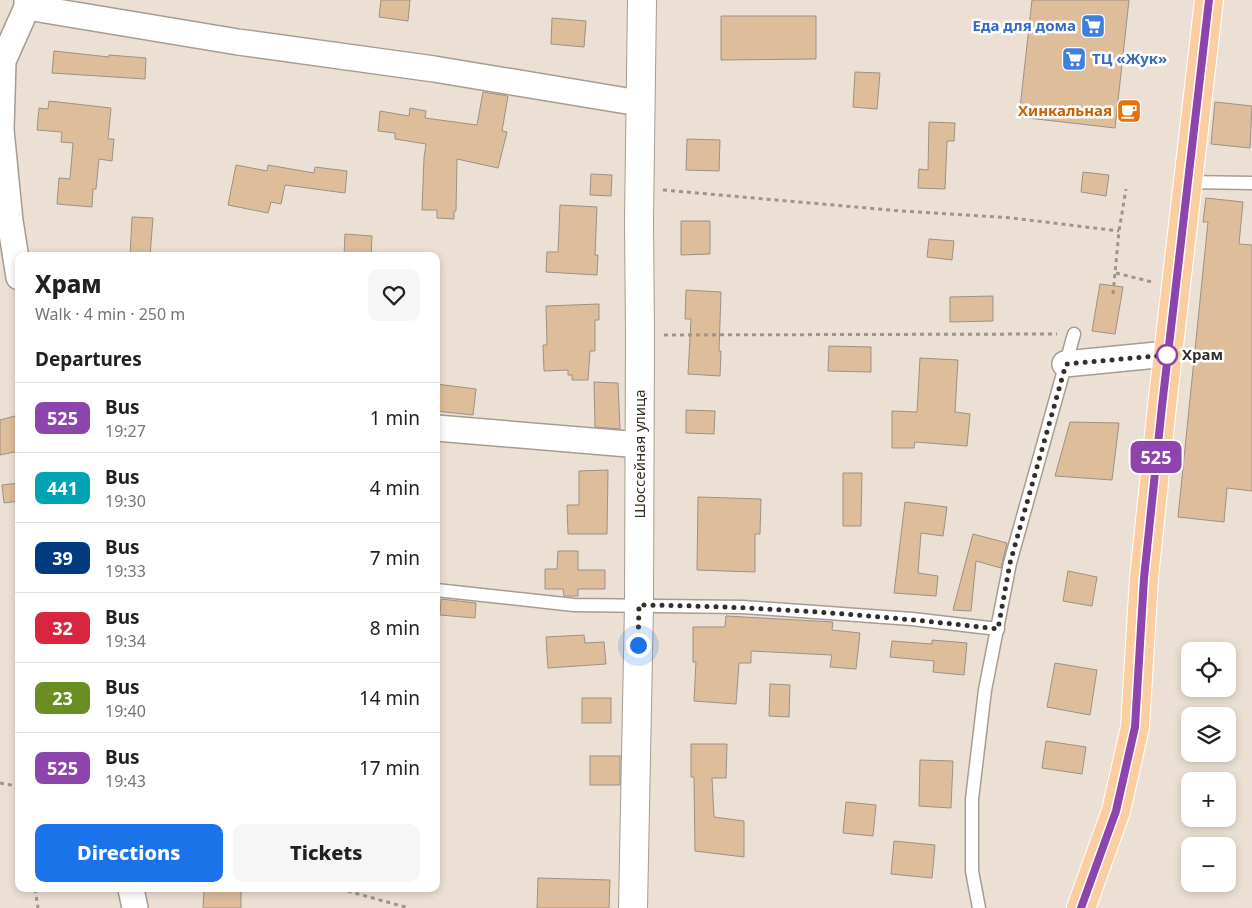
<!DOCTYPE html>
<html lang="en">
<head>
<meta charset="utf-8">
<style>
	:root { --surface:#fff; --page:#f6f6f6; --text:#202124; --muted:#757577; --line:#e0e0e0; --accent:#1a73e8 }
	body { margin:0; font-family:"Noto Sans",sans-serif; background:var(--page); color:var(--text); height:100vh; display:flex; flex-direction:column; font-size:19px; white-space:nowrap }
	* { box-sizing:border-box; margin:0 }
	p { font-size:16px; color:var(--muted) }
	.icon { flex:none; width:28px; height:28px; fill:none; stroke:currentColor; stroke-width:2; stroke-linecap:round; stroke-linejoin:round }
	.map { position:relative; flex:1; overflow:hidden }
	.sheet { position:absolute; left:15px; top:252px; width:425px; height:640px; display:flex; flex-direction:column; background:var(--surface); border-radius:10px; box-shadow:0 2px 8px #0003 }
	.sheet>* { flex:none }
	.badge { padding:0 10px; border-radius:8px; font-size:18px; line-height:32px }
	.buttons { position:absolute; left:1181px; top:642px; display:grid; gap:10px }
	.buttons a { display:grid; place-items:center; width:55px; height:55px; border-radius:10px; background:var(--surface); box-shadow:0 2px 8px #0003; font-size:25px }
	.you { position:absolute; width:25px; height:25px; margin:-12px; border:4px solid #fff; border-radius:50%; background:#1a73e8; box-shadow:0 0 0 8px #1a73e833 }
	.map>.badge { position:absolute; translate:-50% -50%; box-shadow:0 0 0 2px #fff }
	h2 { padding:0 20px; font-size:19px; line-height:45px }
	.round { display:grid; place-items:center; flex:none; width:52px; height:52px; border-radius:10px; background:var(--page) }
	.headline { display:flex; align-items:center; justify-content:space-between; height:85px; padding:0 20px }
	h1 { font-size:24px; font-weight:800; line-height:38px }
	.cta { display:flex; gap:10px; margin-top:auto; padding:10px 20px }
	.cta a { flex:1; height:58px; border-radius:10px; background:var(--accent); color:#fff; font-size:20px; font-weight:800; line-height:58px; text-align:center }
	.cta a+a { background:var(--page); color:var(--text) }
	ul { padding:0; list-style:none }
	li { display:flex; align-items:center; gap:15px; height:70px; padding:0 20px; border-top:1px solid var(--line) }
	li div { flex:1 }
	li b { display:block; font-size:19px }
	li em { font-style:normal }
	li .badge { min-width:55px; font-weight:700; text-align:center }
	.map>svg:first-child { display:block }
</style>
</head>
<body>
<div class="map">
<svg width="1252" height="908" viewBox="0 0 1252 908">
	<rect width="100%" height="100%" fill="#ece0d4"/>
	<g fill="#debd9b" stroke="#9c9186">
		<path d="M381 0H410L408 21 379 17Z"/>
		<path d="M1032 0H1129L1115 128 1019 117Z"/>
		<path d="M721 16H816V59L721 60Z"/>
		<path d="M552 18 586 21 584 47 551 44Z"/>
		<path d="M54 51 109 57V55L146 58 145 79 52 73Z"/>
		<path d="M855 72 880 73 877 109 853 107Z"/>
		<path d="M483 92 508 96 502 131 507 132 498 168 457 159 456 211H454V219L437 218V210H422L424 158 426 144 395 139V133L378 131 380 111 409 116 410 108 426 111 425 118 477 125Z"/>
		<path d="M49 101 111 108 108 139H114L112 161 99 159 96 189H93L92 207 57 204 59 178 70 179 73 143 61 142 62 132 37 130 39 108 48 109Z"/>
		<path d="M1215 102 1252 106 1250 148 1211 144Z"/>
		<path d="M929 122 955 123 954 141H947L945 189 918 188 919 169 928 170Z"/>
		<path d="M687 139 720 140 719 171 686 170Z"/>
		<path d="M236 165 267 171 268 165 314 173 315 167 347 171 345 193 285 185 281 204 271 202 268 213 228 205Z"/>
		<path d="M1083 172 1109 175 1106 196 1081 192Z"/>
		<path d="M591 174 612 175 611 196 590 195Z"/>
		<path d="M1206 198 1243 202 1239 244 1252 245V491L1227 488 1224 522 1178 517 1208 222H1203Z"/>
		<path d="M560 205 597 207 595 255H598L597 275 546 272 547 252H558Z"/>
		<path d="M132 217 153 218 150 256H130Z"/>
		<path d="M681 221H710V254L681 255Z"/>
		<path d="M345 234 372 236 371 256H344Z"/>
		<path d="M929 239 954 241 952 260 927 257Z"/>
		<path d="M1100 284 1123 287 1115 334 1092 331Z"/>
		<path d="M686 290 721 292 719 351H721L720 376 688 374 691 319H685Z"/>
		<path d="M993 296V321L950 322V297Z"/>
		<path d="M599 304V320H595V351H590L588 380H572V375H568V370L544 371 543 345H547L546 306Z"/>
		<path d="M829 346 871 347V372L828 371Z"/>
		<path d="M920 358 958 360 955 412 970 414 967 446 915 442 914 448H892V411L917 412Z"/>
		<path d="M594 382 618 383 620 429 595 427Z"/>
		<path d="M436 384 476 389 473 415 436 411Z"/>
		<path d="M686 410 715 411 714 434 686 433Z"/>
		<path d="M15 416 19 432V451L0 455V420Z"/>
		<path d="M1070 422 1119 423 1112 480 1055 476Z"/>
		<path d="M608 470 607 534H568L567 505H579V471Z"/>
		<path d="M843 473H862L861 526H843Z"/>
		<path d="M19 483V501L4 503 2 485Z"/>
		<path d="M698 497 761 499 760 534H755V572L697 570Z"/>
		<path d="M905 502 947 507 943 536 921 533 918 573 938 576 936 596 894 593Z"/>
		<path d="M973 534 1007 543 1001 568 976 561 971 611 953 610Z"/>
		<path d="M558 551H578V570H605V589H578V596H564L563 589H545V569H557Z"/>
		<path d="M1068 571 1097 577 1092 606 1063 601Z"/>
		<path d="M441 599 476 603 475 618 440 615Z"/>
		<path d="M726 616 833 622 832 630 860 633 856 669 830 667 832 655 751 651V663H739L736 704 694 701 696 662H693V627H725Z"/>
		<path d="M584 635 585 643 604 642 606 664 548 668 546 637Z"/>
		<path d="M932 640 967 643 964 675 933 672 934 661 890 657 892 641 932 644Z"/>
		<path d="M1055 663 1097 670 1090 715 1047 707Z"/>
		<path d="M770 684 790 685 789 717 769 716Z"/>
		<rect x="582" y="698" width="29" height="25"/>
		<path d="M1046 741 1086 747 1082 774 1042 768Z"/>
		<path d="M691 744H727L726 778H712L714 817 744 821V857L695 851 694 777H691Z"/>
		<rect x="590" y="756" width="30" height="29"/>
		<path d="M920 760 953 761 951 808 919 806Z"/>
		<path d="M846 802 876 805 873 836 843 833Z"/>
		<path d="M894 841 935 845 932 878 891 874Z"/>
		<path d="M538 878 610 880 609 908H537Z"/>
		<path d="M204 889 241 890V908H203Z"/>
	</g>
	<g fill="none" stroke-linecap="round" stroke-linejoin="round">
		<defs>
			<g id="service">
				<path d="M1186 182 1252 183"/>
				<path d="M436 590 574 605 743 607 912 619 998 629"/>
				<path d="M979 908 972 871V799L985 690 1010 563 1074 334"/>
			</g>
			<g id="minor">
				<path d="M27 7 238 42 434 69 639 103"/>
				<path d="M19 277 10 221 1 130 3 61 27 7V0"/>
				<path d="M1065 364 1167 354"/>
				<path d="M436 428 640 445"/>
				<path d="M131 889 135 908"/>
			</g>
			<path id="tertiary" d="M633 908 639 605 640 335 639 221 642 0"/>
			<path id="primary" d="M1081 908 1116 811 1135 727 1144 578 1162 406 1209 0"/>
		</defs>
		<use href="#service" stroke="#a79c91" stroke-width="15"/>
		<use href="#minor" stroke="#a79c91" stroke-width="28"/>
		<use href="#tertiary" stroke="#a79c91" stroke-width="30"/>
		<use href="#primary" stroke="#fff" stroke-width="30"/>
		<g stroke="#9d958c" stroke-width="3" stroke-dasharray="4 4" stroke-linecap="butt">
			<path d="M663 190 901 211 1012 218 1119 231"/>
			<path d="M1116 273 1152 282"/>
			<path d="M1113 294 1119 231 1126 189"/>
			<path d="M664 335 1057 334"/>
			<path d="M0 783 11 785 19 790"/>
			<path d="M35 889 38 908"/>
			<path d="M340 889 409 908"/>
		</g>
		<use href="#service" stroke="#fff" stroke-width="12"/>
		<use href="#minor" stroke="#fff" stroke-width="25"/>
		<use href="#tertiary" stroke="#fff" stroke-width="28"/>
		<use href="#primary" stroke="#facea0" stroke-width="28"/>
	</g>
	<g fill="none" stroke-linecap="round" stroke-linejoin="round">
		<defs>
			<path id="line" d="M1081 908 1116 811 1135 727 1144 578 1162 406 1209 0"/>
		</defs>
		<use href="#line" stroke="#fff" stroke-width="11"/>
		<use href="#line" stroke="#8e44ad" stroke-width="8"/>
		<path stroke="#322e29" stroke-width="5" stroke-dasharray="0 9" d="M638 645 639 605C759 606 878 615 998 629L1010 563 1066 364 1167 355"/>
	</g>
	<defs>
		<symbol id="supermarket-square" viewBox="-11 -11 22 22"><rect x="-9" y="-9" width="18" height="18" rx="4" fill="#3f7fe0" stroke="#fff"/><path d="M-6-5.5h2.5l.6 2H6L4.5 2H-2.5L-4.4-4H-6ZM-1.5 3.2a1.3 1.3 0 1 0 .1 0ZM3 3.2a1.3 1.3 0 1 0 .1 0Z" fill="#fff"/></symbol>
		<symbol id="cafe-square" viewBox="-11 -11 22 22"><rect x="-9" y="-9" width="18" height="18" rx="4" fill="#e8710a" stroke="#fff"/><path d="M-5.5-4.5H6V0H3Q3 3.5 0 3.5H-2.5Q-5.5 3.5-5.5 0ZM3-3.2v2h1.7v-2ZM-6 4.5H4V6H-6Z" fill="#fff"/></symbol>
	</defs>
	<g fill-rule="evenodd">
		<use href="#supermarket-square" x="1079" y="12" width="28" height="28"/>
		<use href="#supermarket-square" x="1060" y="45" width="28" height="28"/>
		<use href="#cafe-square" x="1115" y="97" width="28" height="28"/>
	</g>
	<circle fill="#fff" stroke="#8e44ad" stroke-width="2.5" cx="1167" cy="355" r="10"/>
	<g text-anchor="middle" stroke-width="5" stroke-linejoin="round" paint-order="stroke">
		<g font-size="15" font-weight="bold" fill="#366cbe" stroke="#fff" text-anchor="end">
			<text x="1076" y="31">Еда для дома</text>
			<text x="1092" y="64" text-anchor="start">ТЦ «Жук»</text>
		</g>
		<g font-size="15" font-weight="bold" fill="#c56008" stroke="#fff" text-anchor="end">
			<text x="1112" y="116">Хинкальная</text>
		</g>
		<g font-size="15" font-weight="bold" fill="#322e29" stroke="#fff" text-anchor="start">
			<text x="1182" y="360">Храм</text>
		</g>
		<g font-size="15" fill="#322e29" stroke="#fff">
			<text transform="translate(640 454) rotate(-90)" y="5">Шоссейная улица</text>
		</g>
	</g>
</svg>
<div class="buttons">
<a><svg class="icon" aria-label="locate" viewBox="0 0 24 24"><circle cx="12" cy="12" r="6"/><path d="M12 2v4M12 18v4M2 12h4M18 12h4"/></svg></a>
<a><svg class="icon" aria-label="layers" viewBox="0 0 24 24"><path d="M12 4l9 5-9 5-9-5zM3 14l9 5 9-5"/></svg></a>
<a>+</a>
<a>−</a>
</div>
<div class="you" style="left:638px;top:645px"></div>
<b class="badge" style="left:1156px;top:457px;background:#8e44ad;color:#fff">525</b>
<section class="sheet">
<div class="headline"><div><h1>Храм</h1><p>Walk · 4 min · 250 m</p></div><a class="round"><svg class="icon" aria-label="heart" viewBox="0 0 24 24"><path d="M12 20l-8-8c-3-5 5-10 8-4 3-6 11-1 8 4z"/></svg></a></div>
<h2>Departures</h2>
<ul>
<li><span class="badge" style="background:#8e44ad;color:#fff">525</span><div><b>Bus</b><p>19:27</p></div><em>1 min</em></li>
<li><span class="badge" style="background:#00a3b4;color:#fff">441</span><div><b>Bus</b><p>19:30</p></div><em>4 min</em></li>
<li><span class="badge" style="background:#003b80;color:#fff">39</span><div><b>Bus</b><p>19:33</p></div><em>7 min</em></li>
<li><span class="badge" style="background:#d7263d;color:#fff">32</span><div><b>Bus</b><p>19:34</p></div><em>8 min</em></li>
<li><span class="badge" style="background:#6b8e23;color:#fff">23</span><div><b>Bus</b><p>19:40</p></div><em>14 min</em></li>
<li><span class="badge" style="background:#8e44ad;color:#fff">525</span><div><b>Bus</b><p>19:43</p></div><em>17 min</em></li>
</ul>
<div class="cta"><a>Directions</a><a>Tickets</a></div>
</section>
</div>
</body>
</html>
